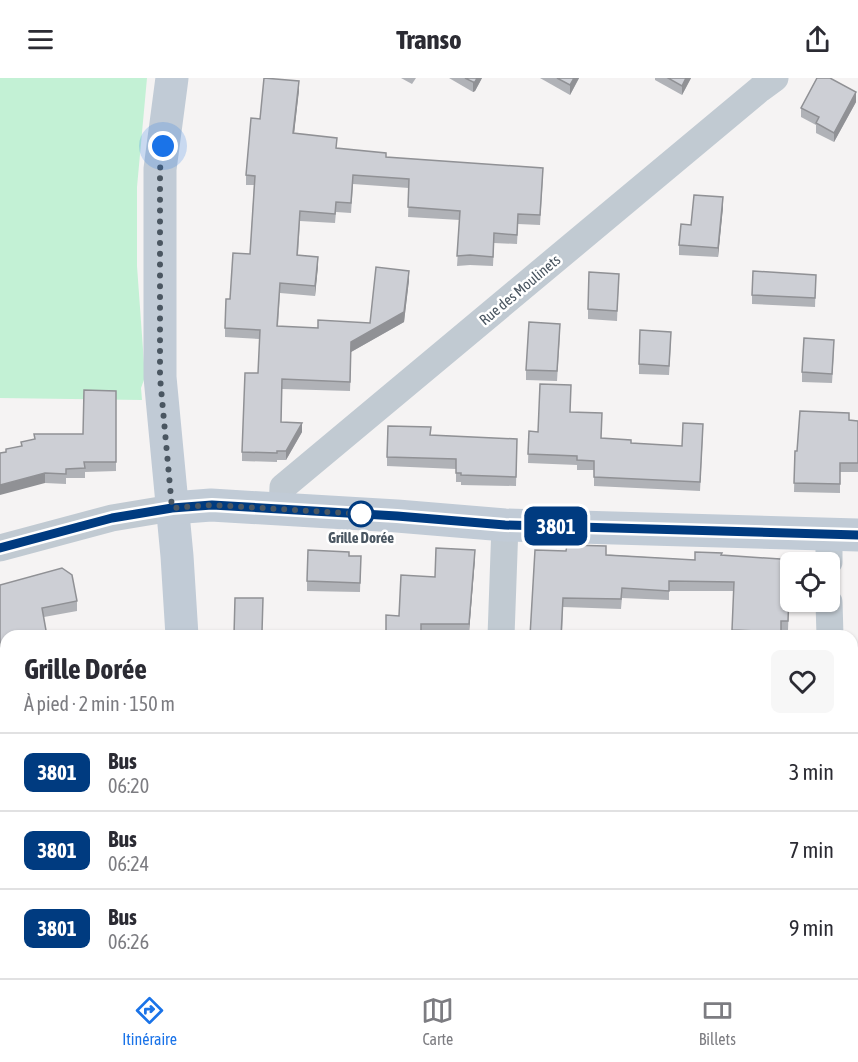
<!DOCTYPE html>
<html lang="fr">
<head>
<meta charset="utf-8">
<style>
	:root { --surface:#fff; --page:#f7f7f7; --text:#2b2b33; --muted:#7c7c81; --line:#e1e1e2; --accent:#1a73e8 }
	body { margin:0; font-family:"Asap Condensed",sans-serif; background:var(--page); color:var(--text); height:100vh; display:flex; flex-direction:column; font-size:22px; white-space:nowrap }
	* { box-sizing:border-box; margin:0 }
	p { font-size:20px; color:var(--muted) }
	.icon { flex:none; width:33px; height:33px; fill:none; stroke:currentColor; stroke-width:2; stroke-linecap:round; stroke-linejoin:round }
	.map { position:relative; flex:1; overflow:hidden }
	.details { position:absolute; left:0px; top:552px; width:858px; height:348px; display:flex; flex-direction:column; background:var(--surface); border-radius:18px 18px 0 0; box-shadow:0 2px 4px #0004 }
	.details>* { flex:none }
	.badge { padding:0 12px; border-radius:9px; font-size:21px; line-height:39px }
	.controls { position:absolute; left:780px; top:474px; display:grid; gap:12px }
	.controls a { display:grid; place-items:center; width:60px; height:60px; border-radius:9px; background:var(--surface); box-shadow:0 2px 4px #0004; font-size:30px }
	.you { position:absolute; width:30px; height:30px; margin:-15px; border:4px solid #fff; border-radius:50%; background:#1a73e8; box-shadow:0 0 0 9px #1a73e833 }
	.map>.badge { position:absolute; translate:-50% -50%; box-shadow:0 0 0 3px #fff }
	.round { display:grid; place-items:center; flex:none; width:63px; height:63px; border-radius:9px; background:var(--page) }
	.overview { display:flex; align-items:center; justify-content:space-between; height:102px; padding:0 24px }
	h1 { font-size:28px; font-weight:700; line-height:45px }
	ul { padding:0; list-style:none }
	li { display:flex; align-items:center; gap:18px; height:78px; padding:0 24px; border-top:2px solid var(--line) }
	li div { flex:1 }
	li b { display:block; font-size:22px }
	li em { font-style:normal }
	li .badge { min-width:66px; font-weight:700; text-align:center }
	header { display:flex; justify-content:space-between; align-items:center; height:78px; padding:0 24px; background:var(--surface); font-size:27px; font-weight:700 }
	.dock { display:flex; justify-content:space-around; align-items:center; height:84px; border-top:2px solid var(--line); background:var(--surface); font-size:16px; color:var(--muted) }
	.dock a { display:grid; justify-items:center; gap:3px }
	.dock .active { color:var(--accent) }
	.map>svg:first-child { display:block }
</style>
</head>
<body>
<header><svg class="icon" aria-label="menu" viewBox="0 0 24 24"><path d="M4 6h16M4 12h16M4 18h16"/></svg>Transo<svg class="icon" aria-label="share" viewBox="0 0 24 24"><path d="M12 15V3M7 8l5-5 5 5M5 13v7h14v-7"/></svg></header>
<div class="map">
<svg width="858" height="900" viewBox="0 0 858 900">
	<rect width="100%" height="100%" fill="#f5f3f3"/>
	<path fill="#c3f1d5" d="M0 0H147L137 109V188L145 299 141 310 142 322 0 320Z"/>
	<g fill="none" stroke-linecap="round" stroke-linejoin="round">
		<g stroke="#c1cad2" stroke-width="27">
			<path d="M282 431 283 409 760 11 775 0"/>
			<path d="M829 455V484"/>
			<path d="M0 470 112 440 172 430"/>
			<path d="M829 524 830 558"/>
			<path d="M501 558 505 447"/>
			<path d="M852 688H858"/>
			<path d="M332 894 449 900"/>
			<path d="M832 894V900"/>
			<path d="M479 900V894"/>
		</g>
		<g stroke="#c1cbd6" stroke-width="33">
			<path d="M172 0 160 91V299L177 478 182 558"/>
			<path d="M172 430 211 427 397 438 505 447 858 457"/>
			<path d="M217 894 218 900"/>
		</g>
	</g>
	<g fill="#b0b2b7">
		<path d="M401 0H416L412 6Z"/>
		<path d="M449 0H482L475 13 473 14Z"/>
		<path d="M540 0H579L570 17Z"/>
		<path d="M655 0H691L682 17 655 2Z"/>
		<path d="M299 12 294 55 337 70 386 79 543 99 540 147 518 146 517 166 494 165 493 188 470 187 457 188 460 142 408 139 409 110 353 106 351 135 336 134 335 145 300 143 298 177 318 188 315 218 280 215 278 248 318 250 370 245 409 202 404 244 351 274 350 313 282 311 281 344 302 354 286 382H277V384L242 383V374L258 295 260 261 225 259V250L230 221 250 176 254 107H246V97L260 41Z"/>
		<path d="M856 24 834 64 816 55V47L801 39V30Z"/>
		<path d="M723 129 718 179 679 177V167L691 147Z"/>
		<path d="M619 196 617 243 588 241V231Z"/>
		<path d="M816 197 815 229 752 226V217Z"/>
		<path d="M560 256 557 303 526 302V292Z"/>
		<path d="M671 263 669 297 639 296V286Z"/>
		<path d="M834 271 832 305 802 304V294Z"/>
		<path d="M116 313V393L85 394V400H66V406L45 405 6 374V371L21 368V364L83 356Z"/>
		<path d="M570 334 602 360 631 365 682 368 703 355 700 413 594 408V392H577V387L528 385 529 353 538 354Z"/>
		<path d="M849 342 858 343V394H840V415L794 414 795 373H797Z"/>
		<path d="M431 357 517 361 516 408 461 407V404H456V391L387 388V379Z"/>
		<path d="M535 472 695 482 721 477 790 484V524H794V525H789L788 552H781V558H674L732 556 734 513H669V522L622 520 621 531 563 529 562 558H530Z"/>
		<path d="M349 478H361L360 514 307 513V503Z"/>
		<path d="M475 480 469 554H421L386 556 399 538 435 499Z"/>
		<path d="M0 507 77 523V533L44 539 6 558V586L0 587Z"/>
		<path d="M6 684V729L0 730V685Z"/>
		<path d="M17 894H48V900H18Z"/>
	</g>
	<g fill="#909195">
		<path d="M477 0H482L475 13 473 14V4Z"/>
		<path d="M574 0H579L570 17V7Z"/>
		<path d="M686 0H691L682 17V8Z"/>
		<path d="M299 3V12L293 65V55Z"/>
		<path d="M856 14V24L834 64V55Z"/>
		<path d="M723 119V129L718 179V170Z"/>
		<path d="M318 179V188L315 218V208Z"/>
		<path d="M409 193V202L404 244 351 274 350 313 351 264 404 234Z"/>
		<path d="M302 345V354L286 382V373Z"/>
		<path d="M45 395V405L0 417V407Z"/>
		<path d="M475 472V480L469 554V546Z"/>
	</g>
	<g fill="#cdcfd5" stroke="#909195" stroke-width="1.5">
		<path d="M264 0 299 3 293 55 337 60 336 70 386 75V79L543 90 540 137 518 136 517 157 494 155 493 179 470 177 457 178 460 133 408 129 409 101 353 97 351 125 336 124 335 136 300 133 297 177 318 179 315 208 280 205 277 248 318 250V242L370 245 376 189 409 193 404 234 351 264 350 304 282 301 281 344 302 345 286 373H277V375L242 374 245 295H258L260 252 225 250 226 221H230L233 175 250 176 255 98 246 97 251 40 260 41Z"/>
		<path d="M465 0H477L475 4H473Z"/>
		<path d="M557 0H574L570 7Z"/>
		<path d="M668 0H686L682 8Z"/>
		<path d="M817 0H830L856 14 834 55 816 45 819 39 801 30Z"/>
		<path d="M694 117 723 119 718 170 679 167 681 146 691 147Z"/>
		<path d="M753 193 816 197 815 220 752 217Z"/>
		<path d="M589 194 619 196 617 233 588 231Z"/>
		<path d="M529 244 560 246 557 293 526 292Z"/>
		<path d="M640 252 671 254 669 288 639 286Z"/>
		<path d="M804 260 834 262 832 296 802 294Z"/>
		<path d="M540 306 571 307 570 334 602 335 601 360 631 362V365L682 368 683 345 703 346 700 404 594 399V383L577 382V378L528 376 529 353 538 354Z"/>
		<path d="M84 312 116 313V384H84L85 390 66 391V396L45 395 0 407V375L6 374V371L22 368 21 364 35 361 34 356H83Z"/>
		<path d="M800 333 849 335V342L858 343V385H840V406L794 405 795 373H797Z"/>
		<path d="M388 348 431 349 430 357 517 361 516 399 461 397V395H456V381L387 379Z"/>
		<path d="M567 467 606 468V477L695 482V474L722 475 721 477 795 482V484H790V516H789L788 543H781V554L732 552 734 504 669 503V513L622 510 621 521 563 520 561 558H530L535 472 566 473Z"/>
		<path d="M436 470 475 472 469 546H421V558H327V554L386 556V537L399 538 401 497 435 499Z"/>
		<path d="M308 472 349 474V478H361L360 505 307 503Z"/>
		<path d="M62 490 72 497 77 523 42 530 47 558H6V576L0 577V507Z"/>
		<path d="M235 520H263L262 554H273V558H219L234 557Z"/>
		<path d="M674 554 744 557 743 558H674Z"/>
		<path d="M6 684V720L0 721V685Z"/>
		<path d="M18 894H48L18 897Z"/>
		<path d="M112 894H145L146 900H112Z"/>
	</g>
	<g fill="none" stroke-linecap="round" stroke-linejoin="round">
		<defs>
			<path id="line" d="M0 470 112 440 172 430 212 427 397 438 505 447 858 457"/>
		</defs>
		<use href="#line" stroke="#fff" stroke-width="14"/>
		<use href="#line" stroke="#003b80" stroke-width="9"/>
		<path stroke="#4a5661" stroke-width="6" stroke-dasharray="0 10.8" d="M163 68 160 91V299L172 430 212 427 361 436"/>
	</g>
	<circle fill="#fff" stroke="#003b80" stroke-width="3" cx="361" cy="436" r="12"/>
	<g text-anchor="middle" stroke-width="5" stroke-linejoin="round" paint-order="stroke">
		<g font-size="15" fill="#4a5661" stroke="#fff">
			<text transform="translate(520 212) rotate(-40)" y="5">Rue des Moulinets</text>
		</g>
		<g font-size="15" font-weight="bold" fill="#4a5661" stroke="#fff">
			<text x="361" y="465">Grille Dorée</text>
		</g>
	</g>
</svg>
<div class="controls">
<a><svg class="icon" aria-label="locate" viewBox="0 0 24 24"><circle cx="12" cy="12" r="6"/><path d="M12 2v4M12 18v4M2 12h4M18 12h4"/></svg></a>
</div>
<div class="you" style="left:163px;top:68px"></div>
<b class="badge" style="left:556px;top:448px;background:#003b80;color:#fff">3801</b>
<section class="details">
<div class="overview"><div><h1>Grille Dorée</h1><p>À pied · 2 min · 150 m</p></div><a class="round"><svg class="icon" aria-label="heart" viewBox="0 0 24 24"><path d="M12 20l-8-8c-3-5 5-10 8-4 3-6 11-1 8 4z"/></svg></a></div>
<ul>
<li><span class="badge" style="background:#003b80;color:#fff">3801</span><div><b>Bus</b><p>06:20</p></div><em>3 min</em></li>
<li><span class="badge" style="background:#003b80;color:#fff">3801</span><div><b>Bus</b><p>06:24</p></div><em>7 min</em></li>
<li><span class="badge" style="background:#003b80;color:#fff">3801</span><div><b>Bus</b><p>06:26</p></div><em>9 min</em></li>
</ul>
</section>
</div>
<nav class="dock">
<a class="active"><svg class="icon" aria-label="directions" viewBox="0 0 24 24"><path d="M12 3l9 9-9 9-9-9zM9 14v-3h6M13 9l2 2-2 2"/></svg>Itinéraire</a>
<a><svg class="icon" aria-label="map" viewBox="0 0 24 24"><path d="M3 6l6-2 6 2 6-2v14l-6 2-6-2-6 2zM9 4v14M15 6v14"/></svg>Carte</a>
<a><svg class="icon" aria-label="tickets" viewBox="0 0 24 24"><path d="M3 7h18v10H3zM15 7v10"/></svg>Billets</a>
</nav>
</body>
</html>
